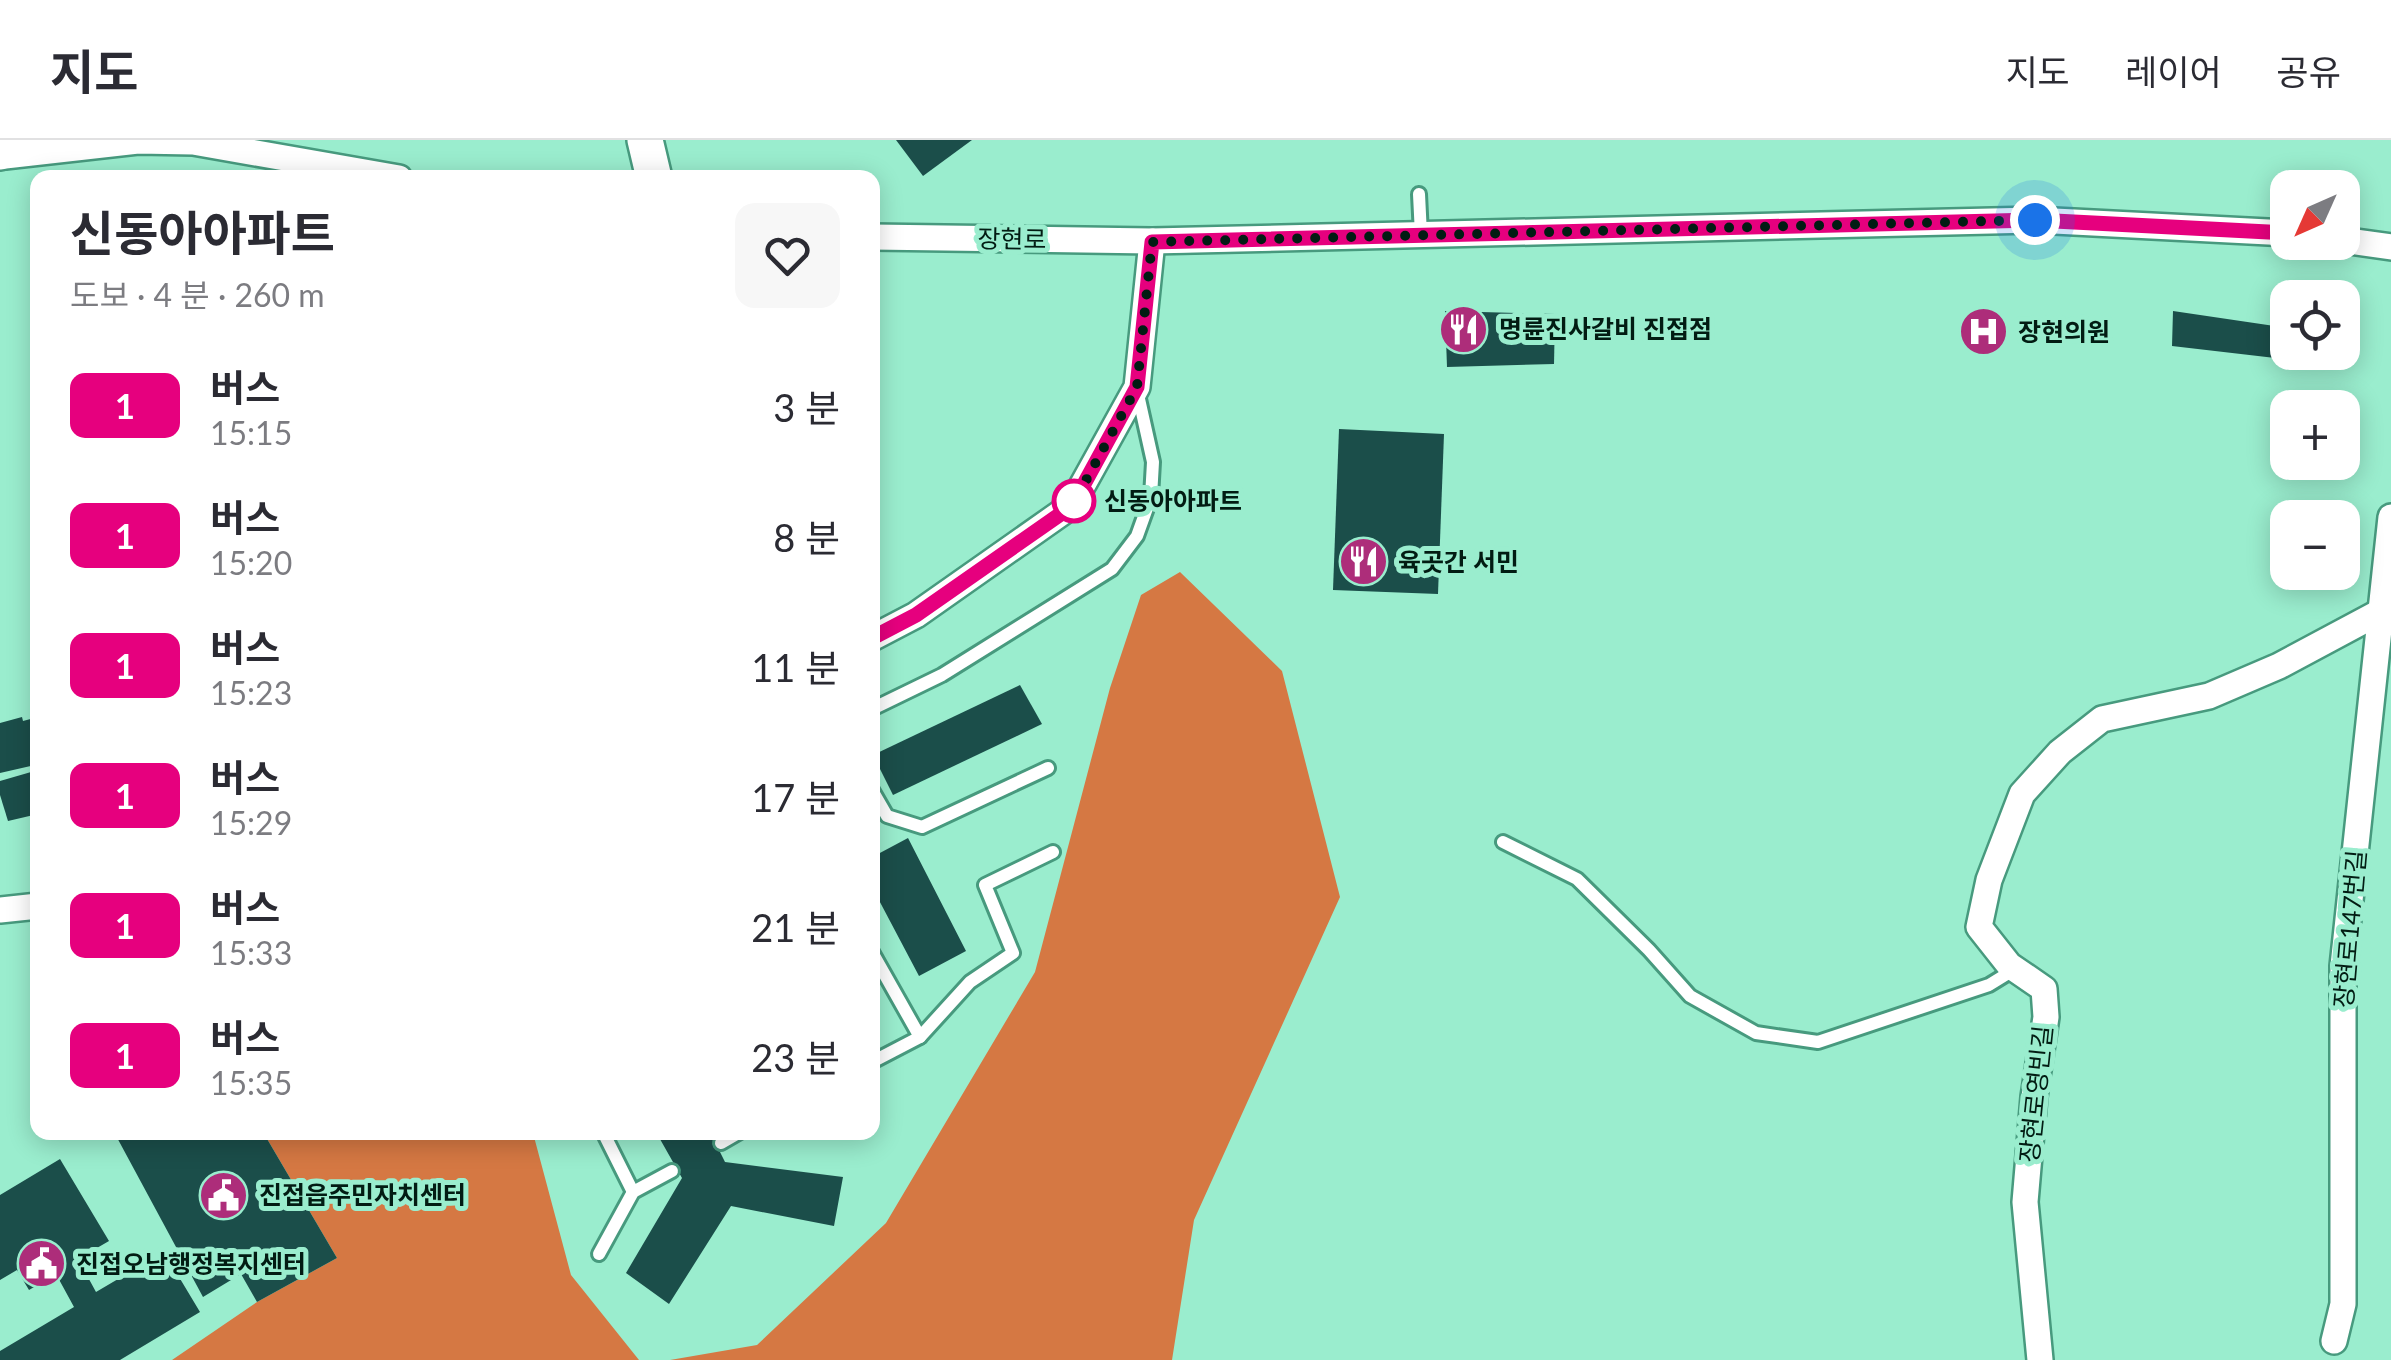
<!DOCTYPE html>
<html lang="ko">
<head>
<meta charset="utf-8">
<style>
	:root { --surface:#fff; --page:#f7f7f7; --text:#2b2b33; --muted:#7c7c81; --line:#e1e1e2 }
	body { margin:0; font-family:Lato,"Noto Sans KR",sans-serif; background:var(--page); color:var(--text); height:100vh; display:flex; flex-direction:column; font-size:38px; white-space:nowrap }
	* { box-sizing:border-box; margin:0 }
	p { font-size:32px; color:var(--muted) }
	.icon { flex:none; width:55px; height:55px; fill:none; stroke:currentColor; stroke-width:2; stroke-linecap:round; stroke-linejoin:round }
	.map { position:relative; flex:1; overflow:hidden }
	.side { position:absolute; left:30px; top:30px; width:850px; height:970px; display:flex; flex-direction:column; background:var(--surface); border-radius:20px; box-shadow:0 5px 25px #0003 }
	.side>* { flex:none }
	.badge { padding:0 20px; border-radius:15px; font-size:35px; line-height:65px }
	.needle { width:65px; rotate:225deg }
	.tools { position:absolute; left:2270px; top:30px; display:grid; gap:20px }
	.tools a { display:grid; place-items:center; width:90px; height:90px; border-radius:20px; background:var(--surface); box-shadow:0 5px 25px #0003; font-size:50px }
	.you { position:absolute; width:50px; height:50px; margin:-25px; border:8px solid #fff; border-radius:50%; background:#1a73e8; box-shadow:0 0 0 15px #1a73e833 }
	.map>.badge { position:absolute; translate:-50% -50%; box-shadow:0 0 0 5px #fff }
	.round { display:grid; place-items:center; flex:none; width:105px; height:105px; border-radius:20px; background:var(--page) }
	.overview { display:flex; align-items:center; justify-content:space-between; height:170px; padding:0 40px }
	h1 { font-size:48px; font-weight:700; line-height:75px }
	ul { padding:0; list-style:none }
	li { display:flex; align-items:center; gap:30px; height:130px; padding:0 40px }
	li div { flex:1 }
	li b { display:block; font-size:38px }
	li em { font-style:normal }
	li .badge { min-width:110px; font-weight:700; text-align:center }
	header { display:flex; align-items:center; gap:60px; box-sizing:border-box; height:140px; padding:0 50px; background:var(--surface); border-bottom:2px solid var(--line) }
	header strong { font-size:48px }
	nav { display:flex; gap:55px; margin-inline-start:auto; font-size:35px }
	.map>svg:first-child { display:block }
</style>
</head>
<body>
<header>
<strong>지도</strong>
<nav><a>지도</a><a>레이어</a><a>공유</a></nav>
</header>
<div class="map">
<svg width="2391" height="1220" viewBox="0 0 2391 1220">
	<rect width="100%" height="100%" fill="#9aedce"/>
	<g fill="#d57843">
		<path d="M1180 432 1282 531 1340 757 1194 1080 1172 1220H670L757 1205 886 1083 1035 832 1110 548 1141 455Z"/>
		<path d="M263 992 533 993 571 1135 639 1220H172L257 1162 337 1118Z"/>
	</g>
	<g fill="#1b4e4a">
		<path d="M896 0H972L923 36Z"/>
		<path d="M1445 171 1555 174 1554 224 1447 227Z"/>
		<path d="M2173 171 2288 188V212H2319L2318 223 2172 206Z"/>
		<path d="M1339 289 1444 294 1438 454 1333 450Z"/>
		<path d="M1020 545 1042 584 893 655 873 615Z"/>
		<path d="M22 577 23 581 38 577V611L32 612 35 625 0 633V583Z"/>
		<path d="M38 630V674L8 681 0 655V641Z"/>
		<path d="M908 698 966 811 919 836 872 747V703L878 714Z"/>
		<path d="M114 992H263L337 1118 257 1162 241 1134 203 1157Z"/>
		<path d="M656 992H710L725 1022 843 1037 834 1086 731 1066 669 1164 626 1133 682 1038Z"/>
		<path d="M60 1019 109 1101 78 1119 96 1152 164 1112 200 1172 120 1220H0V1211L74 1167 56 1134 29 1150 17 1130 0 1140V1055Z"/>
	</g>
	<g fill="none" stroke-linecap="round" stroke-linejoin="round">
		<defs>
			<g id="lane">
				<path d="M1419 54 1421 95"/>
				<path d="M872 569 942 535 1112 429 1137 396 1151 357 1153 322 1137 250"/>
				<path d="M872 650 887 676 922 687 1048 628"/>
				<path d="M1503 702 1577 739 1649 810 1690 856 1756 893 1818 902 1989 845 2015 829"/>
				<path d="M872 812 920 897 872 922"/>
				<path d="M920 897 970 842 1013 813 985 745 1053 712"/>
				<path d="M603 992 633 1052"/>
				<path d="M721 1003 740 992"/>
				<path d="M599 1114 633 1052 672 1031"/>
			</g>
			<g id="street">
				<path d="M5 16 138 1 193 2 399 38"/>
				<path d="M872 97 1152 101 2035 80 2288 93"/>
				<path d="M2342 100 2391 107"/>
				<path d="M872 498 916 475 1071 366 1137 247 1152 101"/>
				<path d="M0 770 38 766"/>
				<path d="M2334 1201 2343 1164V826L2391 377"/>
				<path d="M2040 1220 2025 1062 2034 957 2046 877 2044 849 2009 825 1979 787 1989 740 2022 654 2060 612 2102 579 2209 556 2279 526 2380 472"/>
			</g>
			<g id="secondary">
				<path d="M645 0 654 38"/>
				<path d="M0 12 25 0"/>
			</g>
		</defs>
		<use href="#lane" stroke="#479a7e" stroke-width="18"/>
		<use href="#street" stroke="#479a7e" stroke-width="30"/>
		<use href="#secondary" stroke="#479a7e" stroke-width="40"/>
		<use href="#lane" stroke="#fff" stroke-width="12"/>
		<use href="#street" stroke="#fff" stroke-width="25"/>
		<use href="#secondary" stroke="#fff" stroke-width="35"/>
	</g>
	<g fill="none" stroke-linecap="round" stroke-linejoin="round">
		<defs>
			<path id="line" d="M872 498 916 475 1072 366 1137 247 1152 102 2035 80 2288 93"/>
		</defs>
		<use href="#line" stroke="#fff" stroke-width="22"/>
		<use href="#line" stroke="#e6007e" stroke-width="15"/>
		<path stroke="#021c13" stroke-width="10" stroke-dasharray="0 18" d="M1074 361 1072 366 1137 247 1152 102 2035 80"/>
	</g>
	<defs>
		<symbol id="restaurant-disc" viewBox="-11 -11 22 22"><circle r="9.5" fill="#ad2d7a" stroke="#9aedce"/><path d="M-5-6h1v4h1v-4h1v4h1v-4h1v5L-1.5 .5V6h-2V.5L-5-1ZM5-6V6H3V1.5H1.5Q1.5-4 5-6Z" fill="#fff"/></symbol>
		<symbol id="hospital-disc" viewBox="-11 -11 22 22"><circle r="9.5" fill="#ad2d7a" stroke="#9aedce"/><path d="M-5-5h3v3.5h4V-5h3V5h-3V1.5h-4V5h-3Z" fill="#fff"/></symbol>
		<symbol id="civic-disc" viewBox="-11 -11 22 22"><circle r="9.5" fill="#ad2d7a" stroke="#9aedce"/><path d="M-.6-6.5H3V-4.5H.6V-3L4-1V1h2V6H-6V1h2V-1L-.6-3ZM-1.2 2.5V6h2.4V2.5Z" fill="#fff"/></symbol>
	</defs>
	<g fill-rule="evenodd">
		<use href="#restaurant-disc" x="1436" y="162" width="55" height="55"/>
		<use href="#hospital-disc" x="1956" y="164" width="55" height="55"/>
		<use href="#restaurant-disc" x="1336" y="394" width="55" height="55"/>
		<use href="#civic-disc" x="196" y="1028" width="55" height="55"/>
		<use href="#civic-disc" x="14" y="1096" width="55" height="55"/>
	</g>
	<circle fill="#fff" stroke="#e6007e" stroke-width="5" cx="1074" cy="361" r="20"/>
	<g text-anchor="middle" stroke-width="10" stroke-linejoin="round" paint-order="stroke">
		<g font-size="25" fill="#021c13" stroke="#9aedce">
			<text transform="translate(1012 99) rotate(1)" y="9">장현로</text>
			<text transform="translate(2350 789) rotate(-85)" y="9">장현로147번길</text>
			<text transform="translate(2036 954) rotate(-84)" y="9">장현로영빈길</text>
		</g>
		<g font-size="25" font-weight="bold" fill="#021c13" stroke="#9aedce" text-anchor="start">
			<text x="1499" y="198">명륜진사갈비 진접점</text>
			<text x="2018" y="201">장현의원</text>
			<text x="1398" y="431">육곳간 서민</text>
			<text x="259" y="1064">진접읍주민자치센터</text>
			<text x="76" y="1133">진접오남행정복지센터</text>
		</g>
		<g font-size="25" font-weight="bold" fill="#021c13" stroke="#9aedce" text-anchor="start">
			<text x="1104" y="370">신동아아파트</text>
		</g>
	</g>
</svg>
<div class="tools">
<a><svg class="needle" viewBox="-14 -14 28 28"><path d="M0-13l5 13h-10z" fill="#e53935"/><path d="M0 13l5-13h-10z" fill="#7c7c81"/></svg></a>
<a><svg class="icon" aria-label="locate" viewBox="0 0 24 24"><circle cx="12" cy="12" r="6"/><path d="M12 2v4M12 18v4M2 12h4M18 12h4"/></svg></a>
<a>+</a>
<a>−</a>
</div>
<div class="you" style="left:2035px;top:80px"></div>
<section class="side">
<div class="overview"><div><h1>신동아아파트</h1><p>도보 · 4 분 · 260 m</p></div><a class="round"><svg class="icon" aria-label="heart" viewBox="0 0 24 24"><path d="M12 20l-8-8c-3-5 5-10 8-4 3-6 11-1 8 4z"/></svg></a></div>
<ul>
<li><span class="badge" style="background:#e6007e;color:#fff">1</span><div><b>버스</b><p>15:15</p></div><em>3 분</em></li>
<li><span class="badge" style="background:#e6007e;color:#fff">1</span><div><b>버스</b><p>15:20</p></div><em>8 분</em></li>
<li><span class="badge" style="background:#e6007e;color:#fff">1</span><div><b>버스</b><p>15:23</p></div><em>11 분</em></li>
<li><span class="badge" style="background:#e6007e;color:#fff">1</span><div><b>버스</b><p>15:29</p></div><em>17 분</em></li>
<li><span class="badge" style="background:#e6007e;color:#fff">1</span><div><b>버스</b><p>15:33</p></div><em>21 분</em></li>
<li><span class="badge" style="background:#e6007e;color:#fff">1</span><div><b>버스</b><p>15:35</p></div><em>23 분</em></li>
</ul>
</section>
</div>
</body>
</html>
